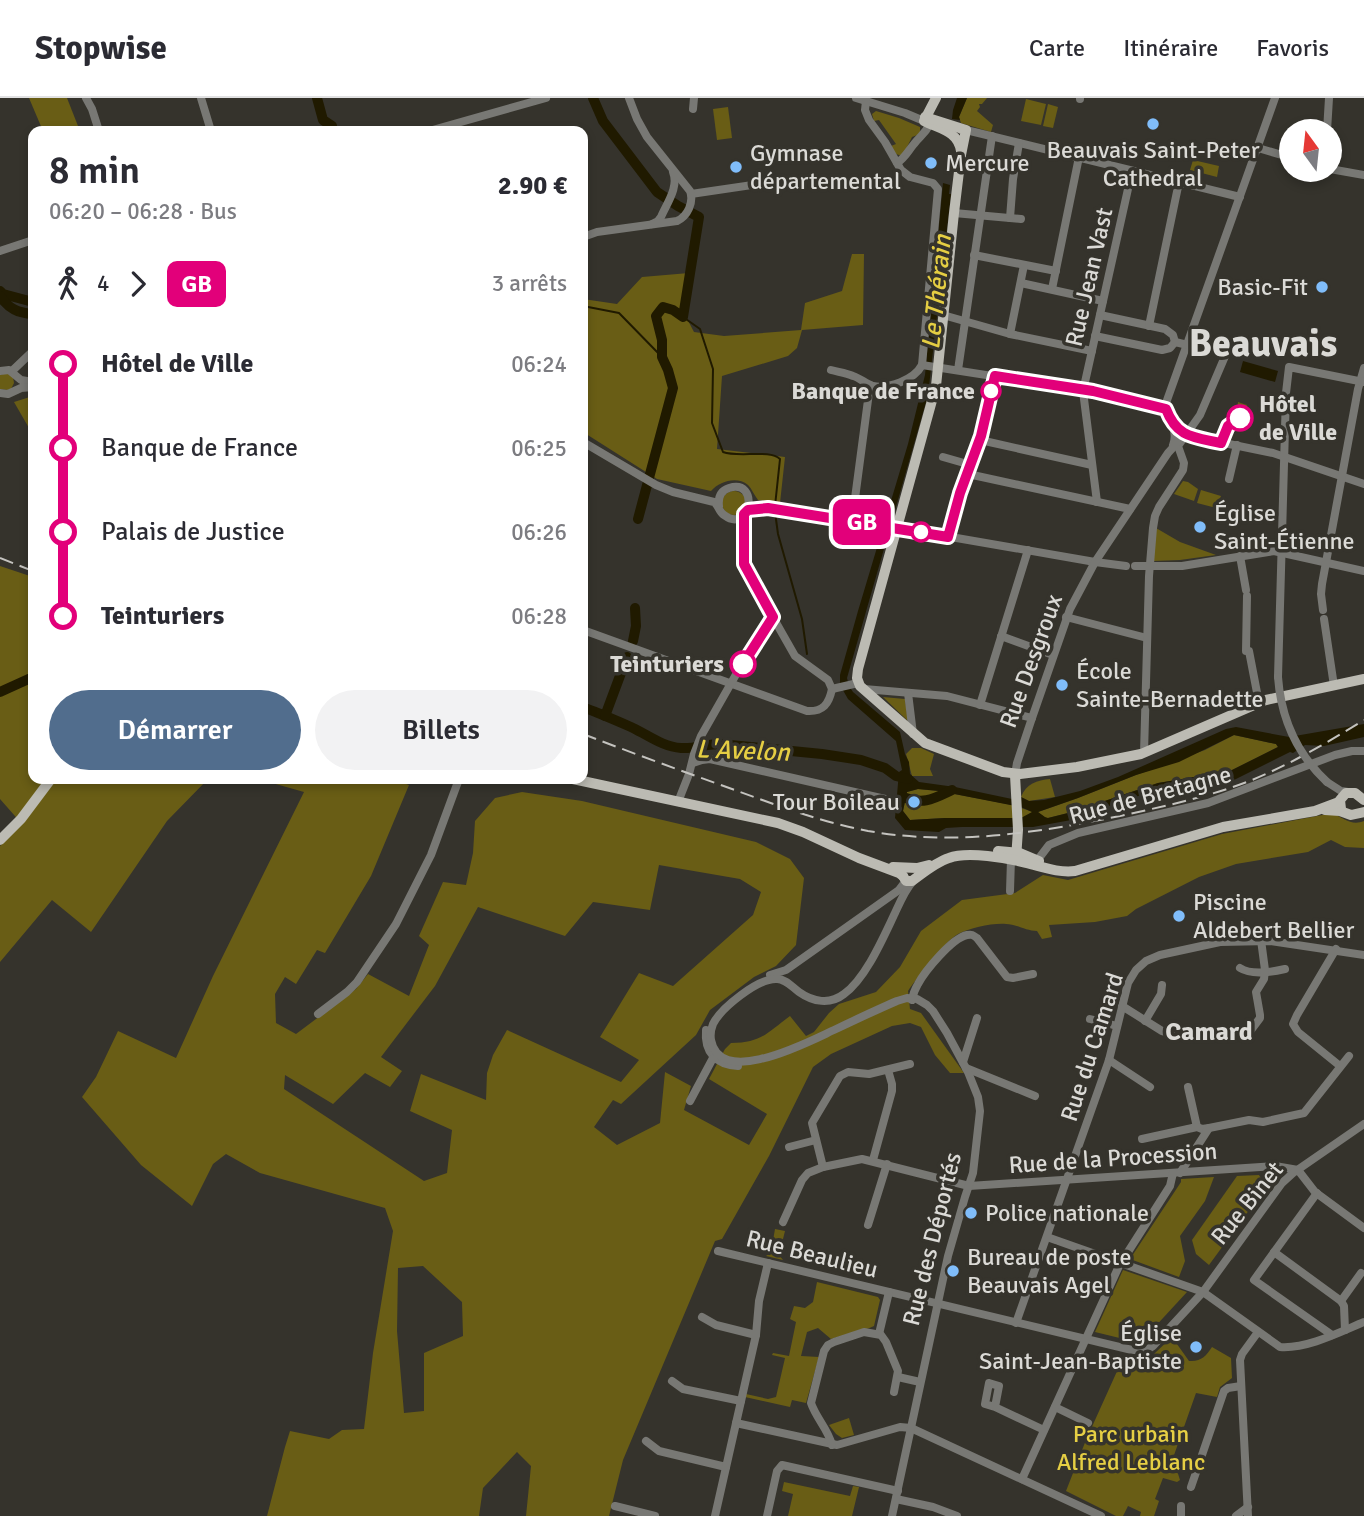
<!DOCTYPE html>
<html lang="fr">
<head>
<meta charset="utf-8">
<style>
	:root { --surface:#fff; --page:#f2f2f3; --text:#2b2b33; --muted:#7c7c81; --line:#e1e1e2; --accent:#516d8d }
	body { margin:0; font-family:Signika,sans-serif; background:var(--page); color:var(--text); height:100vh; display:flex; flex-direction:column; font-size:26px; white-space:nowrap }
	* { box-sizing:border-box; margin:0 }
	p { font-size:23px; color:var(--muted) }
	.icon { flex:none; width:38px; height:38px; fill:none; stroke:currentColor; stroke-width:2; stroke-linecap:round; stroke-linejoin:round }
	.map { position:relative; flex:1; overflow:hidden }
	.sheet { position:absolute; left:28px; top:28px; width:560px; height:658px; display:flex; flex-direction:column; background:var(--surface); border-radius:14px; box-shadow:0 4px 10px #0003 }
	.sheet>* { flex:none }
	.badge { padding:0 14px; border-radius:10px; font-size:24px; line-height:46px }
	.needle { width:46px; rotate:345deg }
	.controls { position:absolute; left:1279px; top:21px; display:grid; gap:14px }
	.controls a { display:grid; place-items:center; width:63px; height:63px; border-radius:50%; background:var(--surface); box-shadow:0 4px 10px #0003; font-size:35px }
	.map>.badge { position:absolute; translate:-50% -50%; box-shadow:0 0 0 4px #fff }
	.legs { display:flex; align-items:center; gap:10px; height:77px; padding:0 21px; font-size:23px }
	.legs p { margin-inline-start:auto }
	.headline { display:flex; align-items:center; justify-content:space-between; height:119px; padding:0 21px }
	h1 { font-size:38px; font-weight:600; line-height:52px }
	.button { display:flex; gap:14px; margin-top:auto; padding:14px 21px }
	.button a { flex:1; height:80px; border-radius:42px; background:var(--accent); color:#fff; font-size:28px; font-weight:600; line-height:80px; text-align:center }
	.button a+a { background:var(--page); color:var(--text) }
	ul { padding:0 21px; list-style:none }
	li { display:flex; align-items:center; gap:24px; height:84px; font-size:26px }
	li i { display:grid; place-items:center; width:10px; height:100%; margin:0 9px; background:currentColor }
	li i::after { content:''; width:18px; height:18px; margin:-9px; border:5px solid; border-radius:50%; background:var(--surface) }
	li p { margin-inline-start:auto }
	li:first-child i { background:linear-gradient(#0000 50%,currentColor 0) }
	li:last-child i { background:linear-gradient(currentColor 50%,#0000 0) }
	header { display:flex; align-items:center; gap:42px; box-sizing:border-box; height:98px; padding:0 35px; background:var(--surface); border-bottom:2px solid var(--line) }
	header strong { font-size:33px }
	nav { display:flex; gap:38px; margin-inline-start:auto; font-size:24px }
	.map>svg:first-child { display:block }
</style>
</head>
<body>
<header>
<strong>Stopwise</strong>
<nav><a>Carte</a><a>Itinéraire</a><a>Favoris</a></nav>
</header>
<div class="map">
<svg width="1364" height="1418" viewBox="0 0 1364 1418">
	<rect width="100%" height="100%" fill="#35332c"/>
	<g fill="#695d15" fill-rule="evenodd">
		<path d="M29 0H67L78 28 64 33H43Z"/>
		<path d="M967 0H987L982 6H979L980 9 977 13 993 27 991 34 961 25 959 19Z"/>
		<path d="M1026 1 1046 6 1041 27 1021 23Z"/>
		<path d="M1048 6 1058 9 1053 30 1043 28Z"/>
		<path d="M728 9 732 40 717 42 713 11Z"/>
		<path d="M876 13 899 20 920 29V36L912 39 903 57C896 58 894 54 891 48L896 46 879 22 874 23 872 16Z"/>
		<path d="M1193 62 1219 68 1217 79 1190 72Z"/>
		<path d="M852 156H864L863 227 802 232 797 250 788 258 722 278 717 351 785 359 780 405 758 402C754 397 752 391 748 387 737 378 720 383 711 393L657 381 583 334V201L617 206 642 179 689 175 684 215 694 234 724 238 801 232 805 205 842 193Z"/>
		<path d="M7 275 13 279 14 285 11 291 8 292 0 291V277Z"/>
		<path d="M33 298V337L14 304Z"/>
		<path d="M1238 304 1247 307 1245 314 1228 325 1227 320 1229 313H1232L1233 311H1237Z"/>
		<path d="M1183 383 1188 384 1198 391 1194 403 1174 396Z"/>
		<path d="M1201 392 1221 398 1219 404 1224 412 1197 405Z"/>
		<circle cx="734" cy="405" r="12"/>
		<path d="M1156 430 1180 444 1216 457 1180 462 1153 463Z"/>
		<path d="M0 468 33 479V681H208L167 723 91 834 52 802 0 864V748L22 726 0 701Z"/>
		<path d="M883 599 905 601 908 623Z"/>
		<path d="M1234 637 1276 646 1278 649 1230 673 1158 685 1081 711 1080 712 1048 720H1045L1038 714 1078 700 1136 677 1205 652Z"/>
		<path d="M912 650H921L934 656 930 671 933 678H912L906 656Z"/>
		<path d="M258 681H392L409 687 371 778 325 855 317 852 296 886 285 879 275 896 276 925 296 936 356 891 368 876 409 898 429 847 419 838 443 784 466 787 473 755 475 723 495 700 522 694 582 703 756 744 790 761 804 780 796 847 776 868 754 879 710 912 696 937 621 1006 613 1002 594 1029 617 1047 660 1025 665 974 691 988 684 1012 749 1047 767 1016 709 981 725 951 731 945C761 945 767 935 790 918L806 938 814 934 829 915 839 906 876 894 900 869 921 833 962 802 1015 795 1043 777 1068 782 1222 736 1333 715C1344 721 1352 728 1364 723V750L1345 749 1331 742 1308 754 1236 766 1199 779 1136 811 1127 818 1095 824 1049 827 1052 839 1042 841 1037 833C1026 833 1016 826 1006 826 991 825 971 830 958 836 945 843 917 880 908 893L910 911 921 915 964 975H950L935 957 921 929 910 925 892 928 831 956 813 969 769 1058 722 1141 715 1143 623 1362 609 1418H526L531 1368 517 1354 483 1390 479 1418H267L285 1349 290 1333 329 1341 342 1332 364 1331 373 1255 393 1133 385 1110 260 1075 226 1056 213 1066 192 1108 141 1067 82 999 96 979 118 933 176 960 213 878 304 694ZM659 767 740 781 761 794 753 817 673 888 639 875 600 939 639 962 621 984 507 932 493 957 487 975 486 1002 421 976 410 1013 452 1032 447 1075 424 1083 284 991 285 977 333 1006 365 975 390 989 402 973 381 959 435 888 478 809 565 838 593 804 650 812ZM423 1168 462 1204 463 1238 424 1255V1313L404 1315 397 1233 398 1170Z"/>
		<path d="M1050 681 1055 699 1029 703 1021 699C1026 686 1037 682 1050 681Z"/>
		<path d="M918 691 939 693 1012 707 1033 714 1022 720H945L910 722 903 713 907 694Z"/>
		<path d="M1259 1077 1266 1089 1209 1167 1196 1156 1192 1142 1237 1078Z"/>
		<path d="M1214 1079 1205 1103 1180 1138 1185 1163 1179 1179 1130 1161 1181 1084V1081Z"/>
		<path d="M775 1131 785 1133 779 1157 783 1162 766 1158 771 1154Z"/>
		<path d="M1123 1172 1187 1194 1140 1245 1095 1234Z"/>
		<path d="M817 1184 878 1199 880 1202 874 1228C865 1233 843 1237 831 1241L818 1230 807 1234 801 1258 819 1259 806 1305 792 1302 790 1309 745 1299 746 1296 768 1301 776 1299 785 1260 772 1257 773 1255 789 1258 796 1224 790 1221 794 1208 805 1210 813 1204Z"/>
		<path d="M1172 1239 1189 1263C1201 1264 1206 1258 1212 1249L1231 1260 1232 1280 1220 1289 1217 1299 1196 1295 1173 1360 1180 1382 1177 1384 1163 1380 1155 1401 1159 1403 1154 1418H1140L1141 1414 1128 1408 1123 1418H1116L1066 1393 1086 1342 1123 1260 1147 1265 1155 1255Z"/>
		<path d="M849 1320 854 1337 842 1340 836 1336 829 1327Z"/>
		<path d="M784 1384 850 1398 853 1388 859 1389 852 1418H788L793 1396 782 1393Z"/>
	</g>
	<g fill="#201a00" fill-rule="evenodd">
		<path d="M957 0H967L959 19 960 22 952 21 953 12Z"/>
		<path d="M943 85 950 87 949 96H951L928 297 847 580 849 588 853 594 900 634 905 656 909 664 910 676 919 684 955 689 1012 701 1021 699 1029 703 1044 702 1080 693 1118 679 1226 631 1236 629 1289 639 1364 626V639L1324 648 1305 647 1293 655 1290 654 1230 684 1209 687 1162 690 1094 713 1082 720 1033 729H962L946 730 939 734 905 732 895 720 899 674 902 672 896 643 848 601 840 587V577L858 513 908 346 925 277ZM1234 637 1276 646 1278 649 1230 673 1158 685 1081 711 1080 712 1048 720 1045 719 1038 714 1078 700 1136 677 1179 664ZM918 691 939 693 1021 709 1032 714 1021 720H945L910 722 903 713 907 694Z"/>
		<path d="M1243 263 1278 273 1275 284 1240 274Z"/>
	</g>
	<g fill="none" stroke-linecap="round" stroke-linejoin="round">
		<g stroke="#201a00" stroke-width="2">
			<path d="M583 208 619 215 662 259"/>
			<path d="M683 219 700 231 713 271 712 325 723 354C739 360 769 351 780 361L775 408"/>
			<path d="M775 414 778 436 802 521 807 556"/>
		</g>
		<g stroke="#201a00" stroke-width="10">
			<path d="M317 0 323 22 332 28"/>
			<path d="M593 0 603 23 657 94 678 108 699 119 683 219 673 212 663 209 656 218 662 242V259L668 272 673 290 638 421"/>
			<path d="M0 193 3 196 33 204"/>
			<path d="M0 198C9 211 18 215 33 216"/>
			<path d="M633 543 636 528 635 510"/>
			<path d="M0 594 33 579"/>
			<path d="M583 609C600 616 618 623 635 631 649 638 664 649 681 650 694 651 707 646 720 646L822 656 861 662 885 670 896 678 908 681"/>
			<path d="M605 618 627 559"/>
			<path d="M903 699C924 707 933 701 952 692"/>
		</g>
		<g stroke="#787874" stroke-width="8">
			<path d="M86 0 92 11 99 33"/>
			<path d="M201 0 211 33"/>
			<path d="M856 0 905 15 924 23"/>
			<path d="M1080 1V0"/>
			<path d="M693 11 694 0"/>
			<path d="M961 32H966L1240 99"/>
			<path d="M429 33 546 0"/>
			<path d="M1327 33 1329 0"/>
			<path d="M1258 50 1292 60"/>
			<path d="M897 65C905 60 908 53 914 46 921 37 924 37 930 26"/>
			<path d="M1330 71 1364 77"/>
			<path d="M691 96 773 84"/>
			<path d="M954 115 1021 121"/>
			<path d="M1010 120 1013 81 1019 45"/>
			<path d="M652 126 658 123 661 119C667 105 679 89 673 74"/>
			<path d="M583 139 597 134 677 123C688 118 694 104 690 93L647 39 637 21 629 0"/>
			<path d="M0 153 33 142"/>
			<path d="M974 157 1056 173"/>
			<path d="M1021 185 1103 203"/>
			<path d="M1052 191 1079 59"/>
			<path d="M943 217 1010 236 1092 253"/>
			<path d="M1100 217 1165 231 1173 237 1175 244"/>
			<path d="M1149 228 1179 84"/>
			<path d="M1010 236 1024 167"/>
			<path d="M1095 238 1162 252 1170 250 1175 244"/>
			<path d="M922 267 1095 294 1166 311"/>
			<path d="M831 272C838 274 846 275 853 278 860 280 866 286 873 288 889 291 914 282 922 267L938 91 933 85 910 79 901 72 885 44 869 22 865 12 866 3"/>
			<path d="M958 272 992 38"/>
			<path d="M0 273 9 272 21 282 33 284"/>
			<path d="M12 273 33 253"/>
			<path d="M0 295 8 296 21 290 33 289"/>
			<path d="M1172 325 1178 331 1195 339 1273 355 1364 386"/>
			<path d="M980 342 1092 367"/>
			<path d="M583 344 656 387 673 394 714 404C719 408 719 414 724 417 751 437 760 380 729 390 720 393 718 400 719 408"/>
			<path d="M1173 347C1179 333 1167 319 1166 305L1275 0"/>
			<path d="M943 359 971 367"/>
			<path d="M968 376 1130 411"/>
			<path d="M1229 381 1237 347"/>
			<path d="M1097 404 1083 293 1132 73"/>
			<path d="M748 412 762 410 779 412 893 429 1095 464 1126 468"/>
			<path d="M744 416 743 460 745 470 795 558 828 582 832 591"/>
			<path d="M852 423 870 287"/>
			<path d="M948 439 960 395 981 338 995 278"/>
			<path d="M1240 458 1246 492"/>
			<path d="M1135 468H1182L1274 453 1364 473"/>
			<path d="M1247 498 1246 553H1249L1259 605"/>
			<path d="M1323 512 1321 496 1322 486 1358 291 1364 270"/>
			<path d="M1066 519 1147 540"/>
			<path d="M1324 521 1334 588"/>
			<path d="M583 532 807 613C823 614 829 606 832 591"/>
			<path d="M1001 538 1053 557"/>
			<path d="M1278 579 1286 295 1289 269 1364 284"/>
			<path d="M832 591 858 585"/>
			<path d="M864 591 947 598 1032 620"/>
			<path d="M908 595 913 636"/>
			<path d="M980 607 1028 452"/>
			<path d="M1144 655 1149 478 1153 430 1155 418 1159 409 1183 372 1184 365 1178 348 1200 317 1226 256 1175 244"/>
			<path d="M693 665 702 662 710 661 894 703"/>
			<path d="M1015 677 1017 665 1032 620 1070 511 1095 464 1168 355 1179 343"/>
			<path d="M1327 684 1341 693 1348 694"/>
			<path d="M678 704 689 676 694 656 701 638 738 573 773 519"/>
			<path d="M1036 764 1049 747 1078 735 1208 705 1335 657 1352 653H1364"/>
			<path d="M1010 793 1011 761"/>
			<path d="M1336 851 1297 917 1293 926 1298 934 1340 968"/>
			<path d="M1240 870C1251 877 1272 874 1285 871"/>
			<path d="M770 877 786 872 899 792 905 784"/>
			<path d="M912 902C913 896 915 891 918 886 925 873 952 840 967 837 972 836 973 837 977 840L1007 879 1013 880 1033 876"/>
			<path d="M1122 908 1162 933 1166 934 1176 933"/>
			<path d="M318 916 347 894 357 884 396 826 431 757 459 681"/>
			<path d="M1090 921 1117 928"/>
			<path d="M1145 923 1161 896 1162 887"/>
			<path d="M706 932C704 954 716 967 738 968"/>
			<path d="M1248 936 1260 920V917L1256 894 1264 881 1265 872 1261 842"/>
			<path d="M1109 962 1150 989"/>
			<path d="M963 964 977 920"/>
			<path d="M966 970 1035 998"/>
			<path d="M1188 989 1197 1029"/>
			<path d="M690 1003 713 960"/>
			<path d="M1142 1041 1197 1029 1202 1031 1209 1030"/>
			<path d="M789 1049 816 1042"/>
			<path d="M873 1062 892 993V986L888 972"/>
			<path d="M823 1069 812 1025 840 978 848 974 869 976 910 966"/>
			<path d="M1298 1072 1315 1094 1364 1130"/>
			<path d="M1180 1075 1209 1030 1249 1022 1263 1024 1304 1015 1349 958"/>
			<path d="M1317 1095 1254 1182 1332 1237"/>
			<path d="M783 1124 802 1082 808 1075 823 1069 862 1061 969 1088 1275 1068 1298 1072"/>
			<path d="M868 1127 887 1066"/>
			<path d="M1047 1139 1203 1194 1280 1249C1307 1251 1340 1234 1364 1224"/>
			<path d="M718 1153 1132 1252 1145 1253 1153 1248 1203 1194 1282 1085 1293 1075 1364 1026"/>
			<path d="M1274 1154 1341 1203 1344 1208 1345 1232"/>
			<path d="M1341 1203 1361 1175"/>
			<path d="M702 1219 716 1227 756 1237"/>
			<path d="M1016 1225 1109 962 1128 885 1136 872 1146 863 1160 857 1220 844 1270 843 1364 857"/>
			<path d="M879 1236 889 1194"/>
			<path d="M898 1279 920 1284"/>
			<path d="M672 1283 683 1291 741 1303"/>
			<path d="M995 1309 985 1306 989 1285 999 1288 995 1309 1044 1332"/>
			<path d="M1055 1309 1088 1325"/>
			<path d="M736 1325 837 1347 900 1329 911 1330 1101 1418"/>
			<path d="M646 1343 659 1353 726 1369"/>
			<path d="M832 1347C828 1331 816 1320 811 1305L824 1253 828 1247 834 1244 864 1234 881 1237 886 1244 898 1273 894 1294"/>
			<path d="M1022 1381 1119 1168 1170 1088 1173 1075"/>
			<path d="M1191 1389 1224 1293 1228 1290 1241 1288"/>
			<path d="M896 1401 933 1409 957 1418"/>
			<path d="M615 1408 655 1418"/>
			<path d="M715 1418 756 1237 759 1203 768 1165"/>
			<path d="M767 1418 777 1373 782 1367 898 1393"/>
			<path d="M892 1418 948 1158 965 1099 973 1075 980 1013 978 999 968 974 947 935 933 913 927 907 917 901 907 900 897 903C876 912 855 922 834 932 810 943 720 991 711 942 710 936 711 931 713 926 721 910 758 880 777 881 786 881 792 889 799 894 813 904 830 907 844 896 866 880 883 840 895 815 900 804 905 792 913 783"/>
			<path d="M1181 1418V1408"/>
			<path d="M1236 1418 1248 1409"/>
			<path d="M1248 1418 1240 1262 1242 1256 1258 1234"/>
		</g>
		<g stroke="#bcbbb3" stroke-width="10">
			<path d="M936 0 924 23C940 31 958 33 961 53"/>
			<path d="M925 19 966 32 961 57 954 115 936 288 858 571 857 580 860 588 925 645 1003 674 1020 676 1077 669 1141 656 1266 602 1364 581"/>
			<path d="M1015 677 1018 732 1016 761"/>
			<path d="M573 681 778 725 803 734 859 760 899 775 903 778"/>
			<path d="M1341 711 1340 702 1346 695H1355L1364 702"/>
			<path d="M1325 712 1340 713 1351 717 1364 714"/>
			<path d="M0 742 21 721 51 681"/>
			<path d="M998 753 1020 755 1039 763"/>
			<path d="M893 769 917 770 929 767"/>
			<path d="M903 778 906 783H912C923 775 936 764 949 760 967 753 1008 760 1026 765 1043 769 1058 775 1075 773L1223 729 1315 713 1339 704"/>
		</g>
		<g stroke="#c4c3bf" stroke-width="2" stroke-dasharray="14 7" stroke-linecap="butt">
			<path d="M0 460 33 473"/>
			<path d="M583 636C632 655 682 673 732 691 776 707 821 724 868 733 954 748 1035 735 1120 718 1165 708 1209 699 1252 682 1291 666 1328 644 1364 622"/>
		</g>
		<path stroke="#787874" stroke-width="8" d="M1278 579C1281 620 1297 656 1327 684"/>
	</g>
	<g fill="none" stroke-linecap="round" stroke-linejoin="round">
		<defs>
			<path id="line-1" d="M743 566 773 519 744 466V416L748 412 768 410 948 439 960 395 981 338 995 278 1093 293 1166 311C1177 340 1194 339 1221 345L1228 328 1240 320"/>
		</defs>
		<use href="#line-1" stroke="#fff" stroke-width="16"/>
		<use href="#line-1" stroke="#e2007a" stroke-width="10"/>
	</g>
	<g fill="#80bdfa" stroke="#35332c" stroke-width="2.5">
		<circle cx="1153" cy="26" r="7"/>
		<circle cx="931" cy="65" r="7"/>
		<circle cx="736" cy="69" r="7"/>
		<circle cx="1322" cy="189" r="7"/>
		<circle cx="1200" cy="429" r="7"/>
		<circle cx="1062" cy="587" r="7"/>
		<circle cx="914" cy="704" r="7"/>
		<circle cx="1179" cy="818" r="7"/>
		<circle cx="971" cy="1115" r="7"/>
		<circle cx="953" cy="1173" r="7"/>
		<circle cx="1196" cy="1249" r="7"/>
	</g>
	<g fill="#fff" stroke="#e2007a" stroke-width="3.5">
		<circle cx="991" cy="293" r="9"/>
		<circle cx="1240" cy="320" r="12"/>
		<circle cx="921" cy="434" r="9"/>
		<circle cx="743" cy="566" r="12"/>
	</g>
	<g text-anchor="middle" stroke-width="7" stroke-linejoin="round" paint-order="stroke">
		<g font-size="24" fill="#dbdad6" stroke="#35332c" text-anchor="start">
			<text x="1153" y="60" text-anchor="middle">Beauvais Saint-Peter<tspan x="1153" dy="28">Cathedral</tspan></text>
			<text x="750" y="63">Gymnase<tspan x="750" dy="28">départemental</tspan></text>
			<text x="945" y="73">Mercure</text>
			<text x="1308" y="197" text-anchor="end">Basic-Fit</text>
			<text x="1214" y="423">Église<tspan x="1214" dy="28">Saint-Étienne</tspan></text>
			<text x="1076" y="581">École<tspan x="1076" dy="28">Sainte-Bernadette</tspan></text>
			<text x="900" y="712" text-anchor="end">Tour Boileau</text>
			<text x="1193" y="812">Piscine<tspan x="1193" dy="28">Aldebert Bellier</tspan></text>
			<text x="985" y="1123">Police nationale</text>
			<text x="967" y="1167">Bureau de poste<tspan x="967" dy="28">Beauvais Agel</tspan></text>
			<text x="1182" y="1243" text-anchor="end">Église<tspan x="1182" dy="28">Saint-Jean-Baptiste</tspan></text>
		</g>
		<g font-size="24" fill="#dbdad6" stroke="#35332c">
			<text transform="translate(1089 179) rotate(-77)" y="8">Rue Jean Vast</text>
			<text transform="translate(1031 563) rotate(-70)" y="8">Rue Desgroux</text>
			<text transform="translate(1150 697) rotate(-15)" y="8">Rue de Bretagne</text>
			<text transform="translate(1092 949) rotate(-72)" y="8">Rue du Camard</text>
			<text transform="translate(1113 1060) rotate(-4)" y="8">Rue de la Procession</text>
			<text transform="translate(1247 1105) rotate(-51)" y="8">Rue Binet</text>
			<text transform="translate(932 1141) rotate(-76)" y="8">Rue des Déportés</text>
			<text transform="translate(812 1156) rotate(14)" y="8">Rue Beaulieu</text>
		</g>
		<g font-size="24" font-weight="bold" fill="#dbdad6" stroke="#35332c" text-anchor="end">
			<text x="975" y="301">Banque de France</text>
			<text x="1259" y="314" text-anchor="start">Hôtel<tspan x="1259" dy="28">de Ville</tspan></text>
			<text x="724" y="574">Teinturiers</text>
		</g>
		<g font-size="24" fill="#e6cf44" stroke="#35332c">
			<text x="1131" y="1344">Parc urbain<tspan x="1131" dy="28">Alfred Leblanc</tspan></text>
		</g>
		<g font-size="26" font-style="italic" fill="#e5ce43" stroke="#35332c">
			<text transform="translate(936 194) rotate(-84)" y="9">Le Thérain</text>
			<text transform="translate(743 652) rotate(2)" y="9">L'Avelon</text>
		</g>
		<g font-size="26" font-weight="bold" fill="#dbdad6" stroke="#35332c">
			<text x="1209" y="942">Camard</text>
		</g>
		<g font-size="38" font-weight="bold" fill="#dbdad6" stroke="#35332c">
			<text x="1263" y="258">Beauvais</text>
		</g>
	</g>
</svg>
<div class="controls">
<a><svg class="needle" viewBox="-14 -14 28 28"><path d="M0-13l5 13h-10z" fill="#e53935"/><path d="M0 13l5-13h-10z" fill="#7c7c81"/></svg></a>
</div>
<b class="badge" style="left:862px;top:424px;background:#e2007a;color:#fff">GB</b>
<section class="sheet">
<div class="headline"><div><h1>8 min</h1><p>06:20 – 06:28 · Bus</p></div><b>2.90 €</b></div>
<div class="legs"><svg class="icon" aria-label="walk" viewBox="0 0 24 24"><circle cx="13" cy="4" r="2"/><path d="M13 8l-2 6 4 7M11 14l-3 7M7 12l3-4h3l4 4"/></svg>4<svg class="icon" aria-label="forward" viewBox="0 0 24 24"><path d="M9 5l7 7-7 7"/></svg><b class="badge" style="background:#e2007a;color:#fff">GB</b><p>3 arrêts</p></div>
<ul>
<li><i style="color:#e2007a"></i><b>Hôtel de Ville</b><p>06:24</p></li>
<li><i style="color:#e2007a"></i><span>Banque de France</span><p>06:25</p></li>
<li><i style="color:#e2007a"></i><span>Palais de Justice</span><p>06:26</p></li>
<li><i style="color:#e2007a"></i><b>Teinturiers</b><p>06:28</p></li>
</ul>
<div class="button"><a>Démarrer</a><a>Billets</a></div>
</section>
</div>
</body>
</html>
